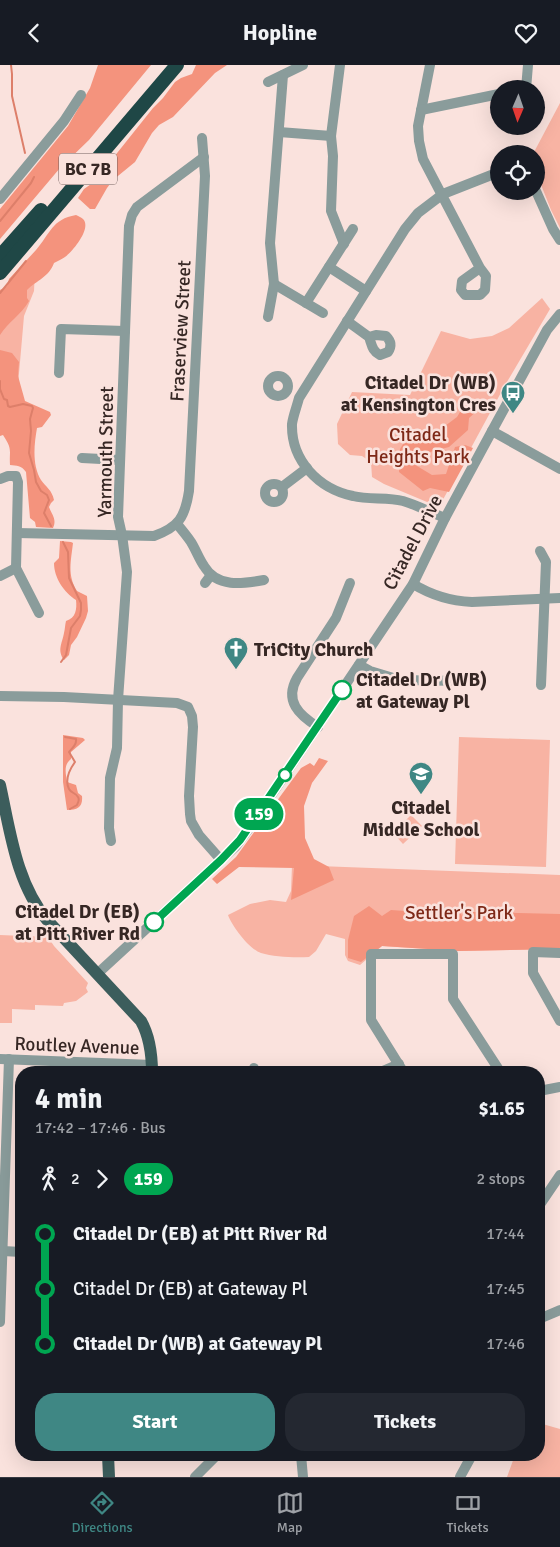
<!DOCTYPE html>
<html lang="en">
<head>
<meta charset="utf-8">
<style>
	:root { --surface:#171b24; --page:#242831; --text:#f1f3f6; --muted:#9ea1a6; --line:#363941; --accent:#3f8784 }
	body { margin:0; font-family:Signika,sans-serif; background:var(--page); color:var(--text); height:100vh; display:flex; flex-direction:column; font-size:19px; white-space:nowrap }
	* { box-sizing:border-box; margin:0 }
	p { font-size:16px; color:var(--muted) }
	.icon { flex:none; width:28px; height:28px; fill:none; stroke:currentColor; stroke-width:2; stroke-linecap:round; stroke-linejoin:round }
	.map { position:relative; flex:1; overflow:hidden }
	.side { position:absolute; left:15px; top:1001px; width:530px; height:395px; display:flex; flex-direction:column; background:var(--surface); border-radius:20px; box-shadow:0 5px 20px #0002 }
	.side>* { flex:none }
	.badge { padding:0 10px; border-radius:16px; font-size:18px; line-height:32px }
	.needle { width:32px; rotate:182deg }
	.controls { position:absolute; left:490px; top:15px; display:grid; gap:10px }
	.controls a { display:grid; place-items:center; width:55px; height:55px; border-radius:50%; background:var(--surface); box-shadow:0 5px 20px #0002; font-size:25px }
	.map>.badge { position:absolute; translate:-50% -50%; box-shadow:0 0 0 2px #fff }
	.legs { display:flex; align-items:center; gap:8px; height:55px; padding:0 20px; font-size:16px }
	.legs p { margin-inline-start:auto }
	.summary { display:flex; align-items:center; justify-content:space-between; height:85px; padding:0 20px }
	h1 { font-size:28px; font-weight:700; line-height:38px }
	.cta { display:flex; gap:10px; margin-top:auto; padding:10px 20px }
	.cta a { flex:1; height:58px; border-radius:20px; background:var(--accent); color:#fff; font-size:20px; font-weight:700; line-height:58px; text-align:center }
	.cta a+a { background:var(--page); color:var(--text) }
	ul { padding:0 20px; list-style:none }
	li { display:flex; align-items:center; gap:18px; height:55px; font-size:19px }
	li i { display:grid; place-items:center; width:8px; height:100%; margin:0 6px; background:currentColor }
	li i::after { content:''; width:12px; height:12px; margin:-6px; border:4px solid; border-radius:50%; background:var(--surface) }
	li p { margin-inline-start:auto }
	li:first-child i { background:linear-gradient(#0000 50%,currentColor 0) }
	li:last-child i { background:linear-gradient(currentColor 50%,#0000 0) }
	header { display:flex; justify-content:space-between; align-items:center; height:65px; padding:0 20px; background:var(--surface); font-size:22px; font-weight:700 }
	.tab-bar { display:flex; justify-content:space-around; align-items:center; height:70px; border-top:1px solid var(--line); background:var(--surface); font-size:14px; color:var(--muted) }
	.tab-bar a { display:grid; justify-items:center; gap:2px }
	.tab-bar .on { color:var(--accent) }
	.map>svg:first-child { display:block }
</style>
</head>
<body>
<header><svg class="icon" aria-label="back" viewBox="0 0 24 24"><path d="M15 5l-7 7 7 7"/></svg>Hopline<svg class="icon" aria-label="heart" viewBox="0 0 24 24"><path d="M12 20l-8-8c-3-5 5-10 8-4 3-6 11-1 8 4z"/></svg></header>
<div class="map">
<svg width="560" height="1412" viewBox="0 0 560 1412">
	<rect width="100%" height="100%" fill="#fae2dd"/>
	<g fill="#f8b3a3">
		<path d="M560 38V163L551 145 536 107V89H533Z"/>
		<path d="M35 205 34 226 24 251 18 320 0 371V241Z"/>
		<path d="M542 233 550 244 504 322 439 442 384 419 372 412 371 397 362 391 350 390 338 379 337 359 352 327 410 330 441 266 470 274 492 271 509 263Z"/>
		<path d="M459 672 550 675 546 802 455 799Z"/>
		<path d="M411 750 422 761 403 779 393 768Z"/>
		<path d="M292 800 560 810V884L459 886 382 881 360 900 348 896 345 890V874L326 869 316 886 309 892C295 893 274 892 261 888 249 884 232 861 228 850L250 839 270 835 286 837 291 826Z"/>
		<path d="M0 870 48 872 54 881 88 918 86 923 88 927 76 936 64 938 63 941 35 940V945L12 944V958H0Z"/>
		<path d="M539 1358 560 1364V1412H507L515 1390H539Z"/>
	</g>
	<g fill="#f4937d">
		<path d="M98 0H151L89 75 60 103 0 174V144L68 61 90 23Z"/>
		<path d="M196 0H227L215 8 173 52 159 60 152 68 135 97 113 115 107 123 95 144H90L78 133 84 124 94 117 153 43 163 33 175 17 181 13 192 9Z"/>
		<path d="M76 150C78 151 81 152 83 154 92 163 73 186 65 192 62 194 58 196 54 198 49 212 37 215 27 225V233L29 236C21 250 8 257 0 270V225L7 221 9 214C18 204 27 195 36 185 50 169 52 154 76 150Z"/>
		<path d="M0 285 12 288 19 297 18 311 25 336 50 347 51 350 42 362 37 363C34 380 32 400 41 415 46 422 52 425 54 435L51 438 49 442C52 450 57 454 53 463L36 462 35 457 30 453 26 407C21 400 17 401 10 400 9 385 13 385 3 370L0 371Z"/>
		<path d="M466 337 479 344 469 353 468 365 449 382 418 390 417 401 432 410 446 409 455 382 465 380 473 383 449 427 430 423 423 426 399 407 400 384 405 376 437 367 457 352Z"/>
		<path d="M60 476 71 477 73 478C71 496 67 510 77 526L87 531 88 546 86 553 77 572 71 580 69 590 64 595C57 585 62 579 64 568 65 564 65 560 66 556 76 553 77 544 76 535 64 527 54 513 54 498L59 493Z"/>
		<path d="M63 670 83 673 85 675 71 687V694C63 700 66 709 67 717L76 720 78 728 82 731C83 742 78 745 67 745L63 717Z"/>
		<path d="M319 693 328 696 312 718 304 741 305 773 314 794 329 802 334 815 291 835 294 803 239 802 217 819 212 814 236 792 301 703 310 698 314 701Z"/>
		<path d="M369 841 382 851 391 845 433 848 440 846H460L463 854 473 847 560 849V884L459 886 382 881 361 897 348 893V875L354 851Z"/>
	</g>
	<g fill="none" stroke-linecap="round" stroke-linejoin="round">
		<g stroke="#dd7f6a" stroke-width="2">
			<path d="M11 0 12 9V31L25 88"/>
			<path d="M0 156 31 118 34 112"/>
			<path d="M0 228 26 196"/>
			<path d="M0 316V324L4 334 7 335 8 341 10 342 23 339 32 341 33 343 30 354 31 366 29 388 34 405 36 417 41 426 47 430 49 435 44 448 51 461"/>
			<path d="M61 597 66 590 71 563 80 551 81 545V538L69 513 68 487 63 477"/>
			<path d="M65 672 76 674C77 680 72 683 69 687L75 697C70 704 64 714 69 724 71 728 76 728 78 732 80 735 78 737 77 740L70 744"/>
		</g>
		<g stroke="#8a9c9b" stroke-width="10">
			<path d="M340 0 331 71 333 91 331 146 344 179"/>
			<path d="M430 0 418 61 419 76 423 94 480 203 462 216 461 225 465 230H480L485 225 486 211 480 203"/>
			<path d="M268 17 303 0"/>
			<path d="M525 24H526L528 0"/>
			<path d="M421 45 499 29"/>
			<path d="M279 67 331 71"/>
			<path d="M536 126 553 164 560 175"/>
			<path d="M0 134 64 56 81 30"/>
			<path d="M329 202 366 226"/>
			<path d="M274 219 323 248"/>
			<path d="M306 238 353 164"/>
			<path d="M268 252 274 219 270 178 283 10"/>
			<path d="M347 256 369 272C372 280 372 286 380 290L388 287C392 281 391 276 386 271L376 270 369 272"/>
			<path d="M59 308 61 264 125 266"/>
			<circle cx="278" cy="321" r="10"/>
			<path d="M492 366 560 404"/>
			<path d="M82 393 120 395"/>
			<path d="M0 414 8 411H16L18 417 16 503 39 548"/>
			<circle cx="274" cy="428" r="9"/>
			<path d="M282 422 307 403"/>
			<path d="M445 453C432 448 417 440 403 436 387 432 369 435 353 431 319 424 291 396 292 359 293 351 297 341 299 333L405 164 418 148 443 129 499 107"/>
			<path d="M177 459C182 465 187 471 191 477 196 485 199 494 204 501 217 523 242 519 264 515"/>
			<path d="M17 468 154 471C179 462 185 452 189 426L205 111 202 73"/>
			<path d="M540 486 546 497 541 620"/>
			<path d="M0 511 16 503"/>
			<path d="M205 518 211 510"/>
			<path d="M413 519C431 530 451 536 472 537L560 533"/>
			<path d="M359 600 370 606 400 615 461 616"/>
			<path d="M0 631 64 632 177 638 188 642 192 651 193 662 189 731 190 749 191 756 199 770 221 795"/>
			<path d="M318 662C299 650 284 636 297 613L336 553 350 518"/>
			<path d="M111 776 109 763 110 713 117 683 118 635 127 507 122 470 118 452 129 161 132 150 137 142 204 92"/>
			<path d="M560 888 533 887V908L560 956"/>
			<path d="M97 909 221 795 236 781 250 762 413 519 445 453 492 366 547 265 560 249"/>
			<path d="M0 994 152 1000"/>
			<path d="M254 1003 256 1008"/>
			<path d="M378 1008 399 999"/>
			<path d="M404 1008 371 955V889H453V934L501 1008"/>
			<path d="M539 1026 560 1022"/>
			<path d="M539 1141 560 1110"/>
			<path d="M3 1186 21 1187"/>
			<path d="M539 1254 560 1245"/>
			<path d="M0 1257 9 994"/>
			<path d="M301 1390 303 1412"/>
			<path d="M195 1412 217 1390"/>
			<path d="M460 1412 472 1390"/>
		</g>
		<g stroke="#3c5d5c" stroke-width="12">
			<path d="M0 720C10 765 16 819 48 856L141 956C150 972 152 989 152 1008"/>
			<path d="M108 1390 109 1412"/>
		</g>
		<g stroke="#1f4746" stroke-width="14">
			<path d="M0 191 41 145"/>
			<path d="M0 208 177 0"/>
		</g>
	</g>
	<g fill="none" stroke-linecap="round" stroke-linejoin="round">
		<defs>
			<path id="line-1" d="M154 857 221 795 240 775 342 625"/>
		</defs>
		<use href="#line-1" stroke="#fff" stroke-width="11"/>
		<use href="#line-1" stroke="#00a651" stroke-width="8"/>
	</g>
	<defs>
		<symbol id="bus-pin" viewBox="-11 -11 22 30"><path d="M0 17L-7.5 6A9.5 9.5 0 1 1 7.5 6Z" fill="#3f8784" stroke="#fae2dd"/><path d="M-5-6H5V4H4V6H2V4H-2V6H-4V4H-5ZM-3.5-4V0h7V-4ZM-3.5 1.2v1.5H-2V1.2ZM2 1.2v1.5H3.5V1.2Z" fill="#fff"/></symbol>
		<symbol id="church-pin" viewBox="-11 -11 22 30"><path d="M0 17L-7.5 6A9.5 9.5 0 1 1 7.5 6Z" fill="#3f8784" stroke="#fae2dd"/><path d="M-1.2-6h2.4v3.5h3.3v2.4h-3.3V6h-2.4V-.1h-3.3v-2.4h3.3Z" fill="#fff"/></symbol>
		<symbol id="school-pin" viewBox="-11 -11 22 30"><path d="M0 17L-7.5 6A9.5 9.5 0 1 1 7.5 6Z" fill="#3f8784" stroke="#fae2dd"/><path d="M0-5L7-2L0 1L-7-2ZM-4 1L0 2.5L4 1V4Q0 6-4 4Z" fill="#fff"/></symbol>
	</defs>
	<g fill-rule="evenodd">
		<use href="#bus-pin" x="499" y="314" width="28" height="38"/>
		<use href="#church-pin" x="222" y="570" width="28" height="38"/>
		<use href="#school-pin" x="407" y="695" width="28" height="38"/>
	</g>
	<g fill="#fff" stroke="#00a651" stroke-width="2.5">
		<circle cx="342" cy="625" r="9"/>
		<circle cx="285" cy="710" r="6"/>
		<circle cx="154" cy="857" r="9"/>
	</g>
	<g text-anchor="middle" stroke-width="5" stroke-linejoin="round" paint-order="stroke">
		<rect fill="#fae2dd" stroke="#715f5c" stroke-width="1" x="59" y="88.5" width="58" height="31" rx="4"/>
		<g font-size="18" font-weight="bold" fill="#362724">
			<text x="88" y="110">BC 7B</text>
		</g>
		<g font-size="19" fill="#362724" stroke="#fae2dd">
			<text transform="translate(180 266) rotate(-87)" y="7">Fraserview Street</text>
			<text transform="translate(105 387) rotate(-89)" y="7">Yarmouth Street</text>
			<text transform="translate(412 477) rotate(-62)" y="7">Citadel Drive</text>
			<text transform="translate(77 980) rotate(2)" y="7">Routley Avenue</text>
		</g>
		<g font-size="19" font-weight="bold" fill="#362724" stroke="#fae2dd" text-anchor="end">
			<text x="496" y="324">Citadel Dr (WB)<tspan x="496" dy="22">at Kensington Cres</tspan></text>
			<text x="254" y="591" text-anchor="start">TriCity Church</text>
			<text x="421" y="749" text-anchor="middle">Citadel<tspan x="421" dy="22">Middle School</tspan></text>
		</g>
		<g font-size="19" fill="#7e2817" stroke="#fae2dd">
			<text x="418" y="376">Citadel<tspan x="418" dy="22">Heights Park</tspan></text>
			<text x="459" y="854">Settler's Park</text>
		</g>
		<g font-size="19" font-weight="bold" fill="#362724" stroke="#fae2dd" text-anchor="start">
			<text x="356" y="621">Citadel Dr (WB)<tspan x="356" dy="22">at Gateway Pl</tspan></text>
			<text x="140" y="853" text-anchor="end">Citadel Dr (EB)<tspan x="140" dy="22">at Pitt River Rd</tspan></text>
		</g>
	</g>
</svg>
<div class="controls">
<a><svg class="needle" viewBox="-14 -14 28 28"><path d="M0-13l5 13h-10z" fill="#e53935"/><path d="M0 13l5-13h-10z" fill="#9ea1a6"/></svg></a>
<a><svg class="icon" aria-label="locate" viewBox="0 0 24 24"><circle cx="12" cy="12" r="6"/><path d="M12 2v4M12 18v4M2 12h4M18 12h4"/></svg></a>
</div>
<b class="badge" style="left:259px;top:749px;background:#00a651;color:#fff">159</b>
<section class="side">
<div class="summary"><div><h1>4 min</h1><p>17:42 – 17:46 · Bus</p></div><b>$1.65</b></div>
<div class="legs"><svg class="icon" aria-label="walk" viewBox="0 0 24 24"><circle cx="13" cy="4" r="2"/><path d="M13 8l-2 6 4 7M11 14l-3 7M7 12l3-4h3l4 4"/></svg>2<svg class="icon" aria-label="forward" viewBox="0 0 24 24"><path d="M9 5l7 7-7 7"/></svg><b class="badge" style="background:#00a651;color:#fff">159</b><p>2 stops</p></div>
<ul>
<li><i style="color:#00a651"></i><b>Citadel Dr (EB) at Pitt River Rd</b><p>17:44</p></li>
<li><i style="color:#00a651"></i><span>Citadel Dr (EB) at Gateway Pl</span><p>17:45</p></li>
<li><i style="color:#00a651"></i><b>Citadel Dr (WB) at Gateway Pl</b><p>17:46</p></li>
</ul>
<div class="cta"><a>Start</a><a>Tickets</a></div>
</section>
</div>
<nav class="tab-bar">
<a class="on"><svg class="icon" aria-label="directions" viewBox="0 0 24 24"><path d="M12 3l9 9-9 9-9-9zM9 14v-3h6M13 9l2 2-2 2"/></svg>Directions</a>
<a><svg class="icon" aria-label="map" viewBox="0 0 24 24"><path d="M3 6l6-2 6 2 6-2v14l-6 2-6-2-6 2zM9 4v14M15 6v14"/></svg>Map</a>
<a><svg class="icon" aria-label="tickets" viewBox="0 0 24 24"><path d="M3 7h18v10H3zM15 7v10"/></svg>Tickets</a>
</nav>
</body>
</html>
